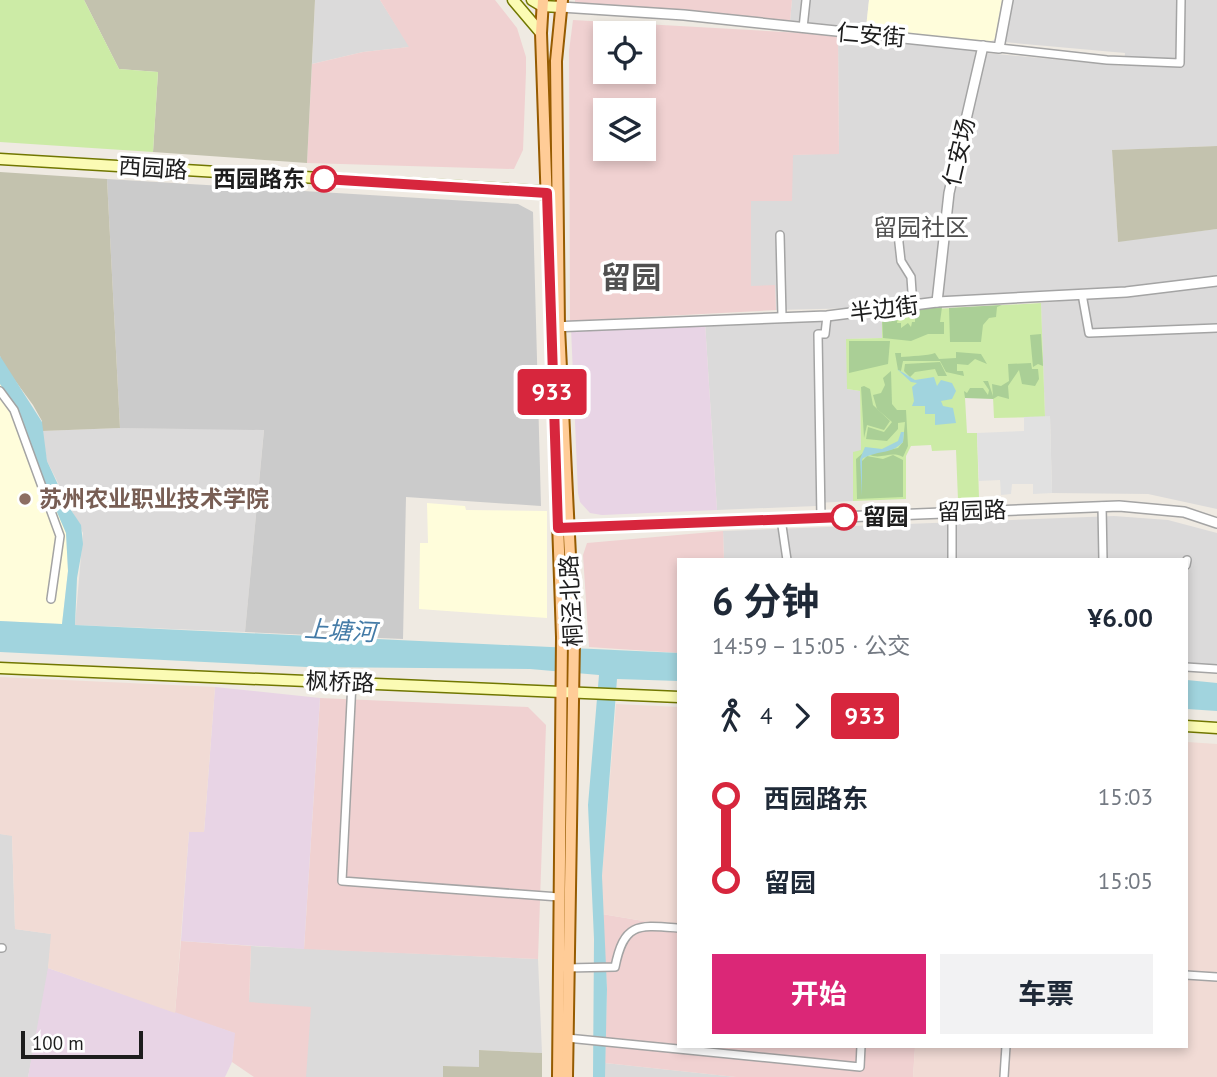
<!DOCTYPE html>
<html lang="zh">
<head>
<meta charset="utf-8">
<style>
	:root { --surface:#fff; --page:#f2f2f3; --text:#1f2937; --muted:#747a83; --accent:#db2777 }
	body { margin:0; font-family:"PT Sans","Noto Sans SC",sans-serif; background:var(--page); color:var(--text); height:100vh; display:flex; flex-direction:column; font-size:26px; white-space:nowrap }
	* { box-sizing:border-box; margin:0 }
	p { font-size:23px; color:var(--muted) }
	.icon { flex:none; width:38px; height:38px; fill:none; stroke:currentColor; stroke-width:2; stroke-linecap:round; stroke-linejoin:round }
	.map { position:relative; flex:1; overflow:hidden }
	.details { position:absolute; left:677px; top:558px; width:511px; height:490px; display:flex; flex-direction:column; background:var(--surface); border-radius:0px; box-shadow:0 4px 10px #0003 }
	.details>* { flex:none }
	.badge { padding:0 14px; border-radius:5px; font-size:24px; line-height:46px }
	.buttons { position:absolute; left:593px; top:21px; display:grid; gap:14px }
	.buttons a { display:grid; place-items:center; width:63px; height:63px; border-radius:0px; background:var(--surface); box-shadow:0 4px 10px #0003; font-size:35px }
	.scale { position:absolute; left:21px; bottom:18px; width:122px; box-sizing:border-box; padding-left:7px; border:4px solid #1d1d1d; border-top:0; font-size:19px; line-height:24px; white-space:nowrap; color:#1d1d1d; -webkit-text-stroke:5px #fff; paint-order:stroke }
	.map>.badge { position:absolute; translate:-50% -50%; box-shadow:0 0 0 4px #fff }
	.legs { display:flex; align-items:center; gap:10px; height:77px; padding:0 35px; font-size:23px }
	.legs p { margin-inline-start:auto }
	.summary { display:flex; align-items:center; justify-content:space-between; height:119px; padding:0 35px }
	h1 { font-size:38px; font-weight:700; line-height:52px }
	.button { display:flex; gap:14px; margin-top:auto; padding:14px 35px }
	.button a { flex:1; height:80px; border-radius:0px; background:var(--accent); color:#fff; font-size:28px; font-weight:700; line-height:80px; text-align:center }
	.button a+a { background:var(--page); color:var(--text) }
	ul { padding:0 35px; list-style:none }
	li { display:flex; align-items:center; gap:24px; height:84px; font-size:26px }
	li i { display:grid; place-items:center; width:10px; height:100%; margin:0 9px; background:currentColor }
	li i::after { content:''; width:18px; height:18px; margin:-9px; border:5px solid; border-radius:50%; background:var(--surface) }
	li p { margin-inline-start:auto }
	li:first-child i { background:linear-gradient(#0000 50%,currentColor 0) }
	li:last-child i { background:linear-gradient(currentColor 50%,#0000 0) }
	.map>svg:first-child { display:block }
</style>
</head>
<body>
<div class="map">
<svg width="1217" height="1077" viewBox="0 0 1217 1077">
	<rect width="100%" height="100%" fill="#efeae2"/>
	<g fill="#dbdada">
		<path d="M315 0H380L410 47 363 52 312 64Z"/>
		<path d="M792 0H869L866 28 790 21Z"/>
		<path d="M1011 0H1217V146L1112 150 1118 241 1217 229V280L1126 291 942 299 952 192 986 53 1124 66 1125 53 1003 42Z"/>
		<path d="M838 35 934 44 980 52 946 192 934 300 861 308 776 310 775 286 751 287V201L792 200V155L839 153Z"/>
		<path d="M1217 284V509L1148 494 1052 493 1050 417H1045L1041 303Z"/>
		<path d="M882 312 883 338 847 339V389L860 391 861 451 853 453V501L817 503 816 506 717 510 705 322Z"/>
		<path d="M120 428 264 429 245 632 75 625 83 533 47 461 42 431Z"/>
		<path d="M1114 516 1168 520 1217 533V669L1187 668 1186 560H724L723 531Z"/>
		<path d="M0 834 12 835 15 929 52 934 45 997 28 1077H0Z"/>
		<path d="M251 946 538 959 542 1053 480 1050 479 1068 443 1066V1077H305L249 1002Z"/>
		<path d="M605 1063 736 1077H605Z"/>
	</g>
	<g fill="#f0d1d1" fill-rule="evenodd">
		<path d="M380 0H495L517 28 526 57V72L523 150 514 169 307 163 312 64 363 52 409 47Z"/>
		<path d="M575 0H792L790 21 575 4Z"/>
		<path d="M573 20 838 35 839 154 793 155 792 201H751V286L775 285 776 310 570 321 569 51ZM606 33H644V72H606ZM606 110H644V149H606Z"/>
		<path d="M723 531 724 560H679V653L589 647 583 555 587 543Z"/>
		<path d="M320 698 528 707 546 725 538 959 304 949Z"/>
		<path d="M602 914 679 927V1046L915 1047 913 1077H736L605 1063 607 989Z"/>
		<path d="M181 941 251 946 249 1002 311 1007 306 1077H254L232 1062 234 1033 175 1013Z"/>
	</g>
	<g fill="#e8d4e5">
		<path d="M705 322 717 510 602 515 590 513 580 502 578 493 571 328Z"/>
		<path d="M215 687 320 698 304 949 181 941 189 831 204 832Z"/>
		<path d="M48 968 235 1033 232 1062 225 1077H28Z"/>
	</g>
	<g fill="#fffddb">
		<path d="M869 0H1002L995 39 988 43 866 28Z"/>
		<path d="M0 384 19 412 66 533 68 571 62 624 0 621Z"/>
		<path d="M427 503 465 506 466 510 547 511V618L419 609 420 543H428Z"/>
	</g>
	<path fill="#cbcbcb" d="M107 179 518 204 533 212 541 506 406 497 403 639 245 632 264 430 120 428Z"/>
	<g fill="#f1dbd5">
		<path d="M0 677 215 687 204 832H189L175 1013 48 968 51 934 15 929 12 836 0 834Z"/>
		<path d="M616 704 679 707V927L602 914V876Z"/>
		<path d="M1187 742 1217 744V1077H913L915 1047 1186 1046Z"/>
	</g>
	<g fill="#c3c2ae">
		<path d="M84 0H315L307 163 153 152 158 72 119 69Z"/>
		<path d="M1217 146V229L1118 242 1112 150Z"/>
		<path d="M0 172 107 179 120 428 42 431V421L33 405 3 364 0 356Z"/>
		<path d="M479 1050 542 1053V1077H443V1066L479 1067Z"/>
	</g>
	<g fill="#cceba6">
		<path d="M0 0H84L119 69 158 72 153 152 0 142Z"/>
		<path d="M1041 303 1045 417 994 418 993 397 965 398 967 433H977L979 498 958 500 956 450 932 451 931 445 911 446 906 456V499L853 501V452L861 450 860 391 847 389 846 339 882 338V312Z"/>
	</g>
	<g fill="#aacf96">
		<path d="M1002 305 997 307 996 317 989 318 983 325 981 342H950L949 308Z"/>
		<path d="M942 307 940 322H944V334H928L911 341 883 338 882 318 898 316 897 323H901V328L908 323 911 327 912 322H915V317L890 312Z"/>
		<path d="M1041 334 1043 366 1038 364 1033 367 1030 335Z"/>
		<path d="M890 341 888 364 849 373V341Z"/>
		<path d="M956 352 981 354 987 364 975 359 968 365 957 364V371H963L964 376 946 372 940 361H903L901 371 898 370 895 353H901V357C910 356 928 356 935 353L939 359 956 358Z"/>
		<path d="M940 362 947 376H938L935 369 915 372 910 377 904 371 905 364Z"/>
		<path d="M1031 363 1032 369H1038L1039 379 1035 386 1022 384 1019 370 1008 386 1009 399 998 396 993 399 965 398 964 391 967 393 970 388H983L988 395 989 390 983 381H988L993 396 992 384 1001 386 1009 381 1008 364Z"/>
		<path d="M891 371 892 404 897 410H906L908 446 903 457C890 450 881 461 868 454L898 448 903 442 905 422 898 423V429L887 441 866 439 868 427 884 432 892 422 877 409 873 395 881 393 885 385 883 378Z"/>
		<path d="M864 386 870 389 873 405 890 421 884 430 867 425 864 438 861 387Z"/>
		<path d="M863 453 862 461 867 456 883 459 893 455 903 460V497L857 499 856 459Z"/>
	</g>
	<path fill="#e1e1e1" d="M1050 416 1052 493 1033 494V484H1012L1011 494 1001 495 1000 480 979 481 977 433 1024 431V417Z"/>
	<g fill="#a1d4de">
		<path d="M0 356 42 422 47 461 67 504 81 525 83 544 77 578 75 625 679 653V681L617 679 602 876 607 989 605 1077H593L594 939 588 805 599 675 530 669 307 667 0 652V621L62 624 68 571 66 533 46 487 19 412 0 384Z"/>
		<path d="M897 369 915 380 934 377 937 386 941 380 952 383 956 391 952 399 941 401 943 406 953 408 956 423 935 425V414H925V406H912L914 401 912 387 917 383 911 382Z"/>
		<path d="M901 432H904L903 442C891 455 876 450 862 459V496L860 459 865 447 882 449 898 441Z"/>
		<path d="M1187 680 1217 683V711L1187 709Z"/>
	</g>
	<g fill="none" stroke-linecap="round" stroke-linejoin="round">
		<defs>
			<g id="minor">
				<path d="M803 28 806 0"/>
				<path d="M999 48 1107 60 1180 63 1181 0"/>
				<path d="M898 234 901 261 911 277 913 307"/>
				<path d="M780 235 782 316"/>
				<path d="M1082 294 1089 333 1217 328"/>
				<path d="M0 391 14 410 60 536 51 599"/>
				<path d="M1102 506 1103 560"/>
				<path d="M821 518 818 334H825L827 316"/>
				<path d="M781 519 787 560"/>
				<path d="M952 560V512"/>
				<path d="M1186 565 1187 560"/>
				<path d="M1186 667 1217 669"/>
				<path d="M352 682 342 881 559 897"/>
				<path d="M0 948H2"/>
				<path d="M566 968 615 967C624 922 638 925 679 928"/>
				<path d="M1186 975 1217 977"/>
				<path d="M567 1038 860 1067 861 1046"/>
				<path d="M1004 1077 1006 1046"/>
			</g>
			<g id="tertiary">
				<path d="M561 7 684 15 999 48 1008 0"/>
				<path d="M937 302 949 193 983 46"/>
				<path d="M552 327 827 316 937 302 1126 292 1217 281"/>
				<path d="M563 528 1119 506 1184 512 1217 523"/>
			</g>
			<g id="secondary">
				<path d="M513 0 541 33"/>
				<path d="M532 0 542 6 561 7"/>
				<path d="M0 159 554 192"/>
				<path d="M0 668 679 697"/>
				<path d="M1186 726 1217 728"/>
			</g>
			<g id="primary">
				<path d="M543 0 541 33 562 637 558 1077"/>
				<path d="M562 0 556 61 559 327 574 639 567 1077"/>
			</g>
		</defs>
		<use href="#minor" stroke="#a4a4a4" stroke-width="10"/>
		<use href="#tertiary" stroke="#a4a4a4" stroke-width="12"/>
		<use href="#secondary" stroke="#717701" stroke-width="13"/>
		<use href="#primary" stroke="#965b00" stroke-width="14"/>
		<use href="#minor" stroke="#fff" stroke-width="7"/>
		<use href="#tertiary" stroke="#fff" stroke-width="9"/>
		<use href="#secondary" stroke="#fbfbb4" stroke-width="10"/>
		<use href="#primary" stroke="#ffcc97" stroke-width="10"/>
	</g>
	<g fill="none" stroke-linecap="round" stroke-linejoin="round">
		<defs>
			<path id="line-1" d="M324 179 547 193 558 528 844 517"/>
		</defs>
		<use href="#line-1" stroke="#fff" stroke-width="16"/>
		<use href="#line-1" stroke="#d7263d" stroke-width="10"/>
	</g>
	<g fill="#fff" stroke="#d7263d" stroke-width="3.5">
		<circle cx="324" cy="179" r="12"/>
		<circle cx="844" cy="517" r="12"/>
	</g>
	<circle fill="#8d6e63" stroke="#fff" stroke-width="2.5" cx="25" cy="499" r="7"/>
	<g text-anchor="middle" stroke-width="7" stroke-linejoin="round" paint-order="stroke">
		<g font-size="23" fill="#1d1d1d" stroke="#fff">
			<text transform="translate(871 35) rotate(5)" y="8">仁安街</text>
			<text transform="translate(959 152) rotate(-77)" y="8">仁安场</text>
			<text transform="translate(153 168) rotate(4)" y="8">西园路</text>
			<text transform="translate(884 309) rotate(-7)" y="8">半边街</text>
			<text transform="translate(972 511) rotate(-2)" y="8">留园路</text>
			<text transform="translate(571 601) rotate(-93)" y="8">桐泾北路</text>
			<text transform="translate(340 682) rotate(2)" y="8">枫桥路</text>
		</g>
		<g font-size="23" font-weight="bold" fill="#1d1d1d" stroke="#fff" text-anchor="end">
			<text x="305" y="187">西园路东</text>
			<text x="863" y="525" text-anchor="start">留园</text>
		</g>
		<g font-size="23" font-weight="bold" fill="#785e54" stroke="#fff" text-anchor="start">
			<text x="39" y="507">苏州农业职业技术学院</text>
		</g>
		<g font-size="24" fill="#505050" stroke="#fff">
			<text x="921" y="236">留园社区</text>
		</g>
		<g font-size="24" font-style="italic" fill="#447ba7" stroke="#fff">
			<text transform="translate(340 631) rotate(3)" y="8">上塘河</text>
		</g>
		<g font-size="30" font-weight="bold" fill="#505050" stroke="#fff">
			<text x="631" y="288">留园</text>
		</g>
	</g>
</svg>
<div class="buttons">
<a><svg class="icon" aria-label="locate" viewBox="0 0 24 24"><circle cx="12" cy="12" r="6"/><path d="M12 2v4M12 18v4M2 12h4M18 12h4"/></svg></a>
<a><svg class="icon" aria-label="layers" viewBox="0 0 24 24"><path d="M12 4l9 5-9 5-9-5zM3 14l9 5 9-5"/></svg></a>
</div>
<div class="scale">100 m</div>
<b class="badge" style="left:552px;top:392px;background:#d7263d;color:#fff">933</b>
<section class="details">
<div class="summary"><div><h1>6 分钟</h1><p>14:59 – 15:05 · 公交</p></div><b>¥6.00</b></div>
<div class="legs"><svg class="icon" aria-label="walk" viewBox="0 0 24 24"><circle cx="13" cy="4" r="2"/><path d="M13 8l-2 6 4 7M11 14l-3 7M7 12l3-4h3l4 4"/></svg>4<svg class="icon" aria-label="forward" viewBox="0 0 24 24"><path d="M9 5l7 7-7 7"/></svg><b class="badge" style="background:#d7263d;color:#fff">933</b></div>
<ul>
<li><i style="color:#d7263d"></i><b>西园路东</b><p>15:03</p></li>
<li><i style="color:#d7263d"></i><b>留园</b><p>15:05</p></li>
</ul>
<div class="button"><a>开始</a><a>车票</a></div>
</section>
</div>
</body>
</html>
